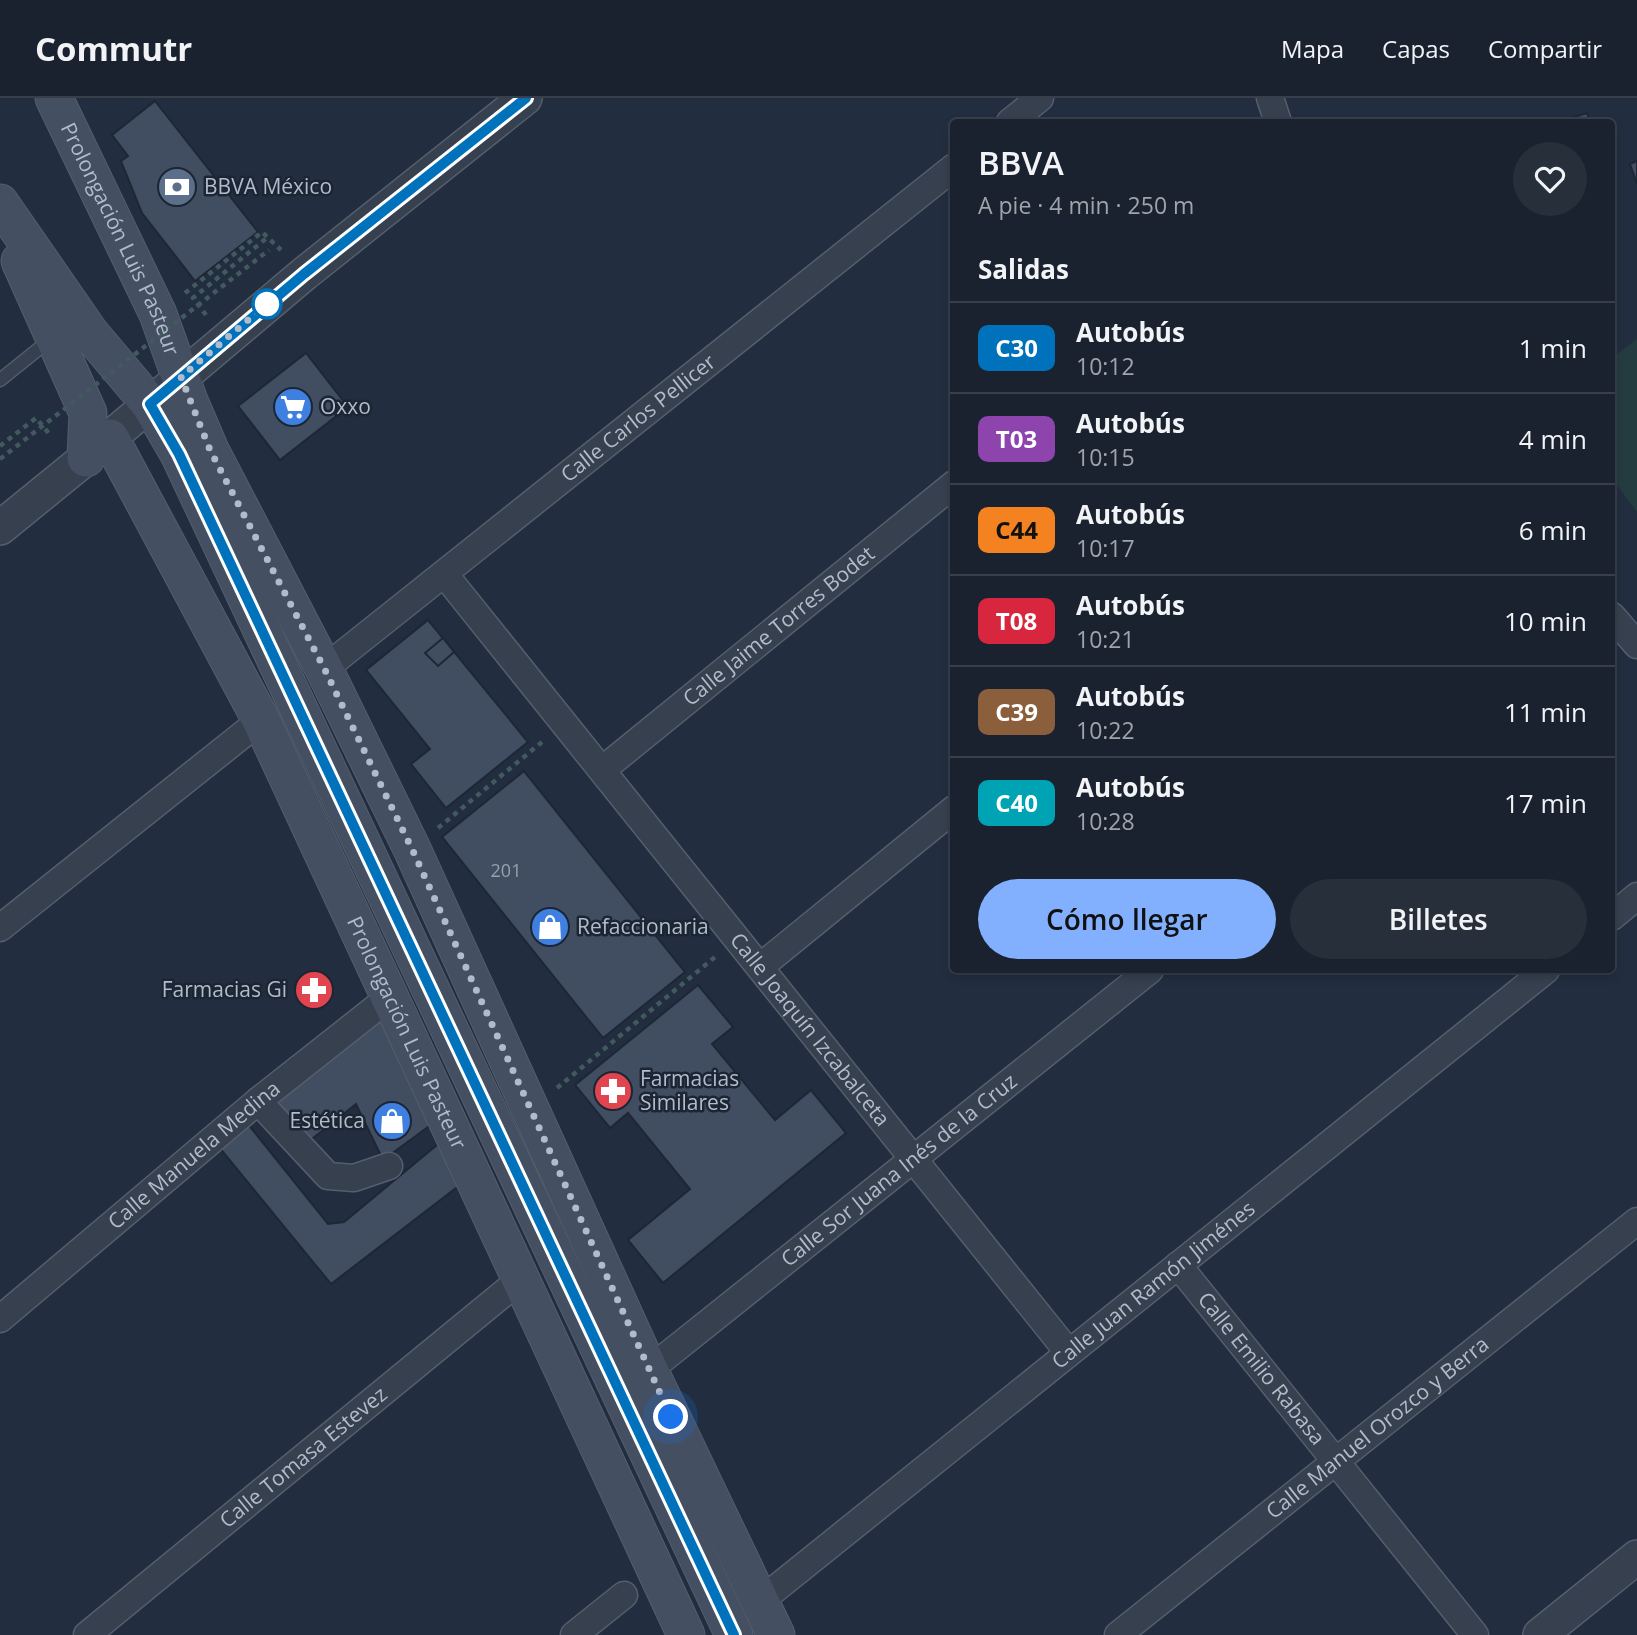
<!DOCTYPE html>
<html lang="es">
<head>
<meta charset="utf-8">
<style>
	:root { --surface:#1a222f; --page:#272f3b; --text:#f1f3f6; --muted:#9fa4aa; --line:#383f4b; --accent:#82b0ff }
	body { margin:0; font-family:"Open Sans",sans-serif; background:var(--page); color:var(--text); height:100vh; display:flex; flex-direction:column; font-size:26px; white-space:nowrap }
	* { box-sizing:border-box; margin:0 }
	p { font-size:23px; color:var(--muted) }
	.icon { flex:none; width:38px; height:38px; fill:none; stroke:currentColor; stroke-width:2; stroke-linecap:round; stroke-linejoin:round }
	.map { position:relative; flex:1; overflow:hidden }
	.side { position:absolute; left:950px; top:21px; width:665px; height:854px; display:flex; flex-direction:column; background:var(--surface); border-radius:7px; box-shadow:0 4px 10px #0003,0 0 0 2px var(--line) }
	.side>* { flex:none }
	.badge { padding:0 14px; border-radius:10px; font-size:24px; line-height:46px }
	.you { position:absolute; width:35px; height:35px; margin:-18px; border:5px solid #fff; border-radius:50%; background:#1a73e8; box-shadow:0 0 0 10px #1a73e833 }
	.map>.badge { position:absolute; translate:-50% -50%; box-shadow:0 0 0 4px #fff }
	h2 { padding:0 28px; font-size:26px; line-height:63px }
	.round { display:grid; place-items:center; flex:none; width:74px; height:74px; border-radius:37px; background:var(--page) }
	.summary { display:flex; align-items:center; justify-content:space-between; height:119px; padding:0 28px }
	h1 { font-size:33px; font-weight:600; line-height:52px }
	.primary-button { display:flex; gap:14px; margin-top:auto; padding:14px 28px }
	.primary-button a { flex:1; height:80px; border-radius:42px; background:var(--accent); color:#111; font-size:28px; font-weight:600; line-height:80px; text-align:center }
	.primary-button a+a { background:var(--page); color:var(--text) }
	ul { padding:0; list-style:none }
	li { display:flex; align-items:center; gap:21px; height:91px; padding:0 28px; border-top:2px solid var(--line) }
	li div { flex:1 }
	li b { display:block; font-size:26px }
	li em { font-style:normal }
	li .badge { min-width:77px; font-weight:700; text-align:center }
	header { display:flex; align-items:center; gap:42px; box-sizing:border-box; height:98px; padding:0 35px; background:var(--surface); border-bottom:2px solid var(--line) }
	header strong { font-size:33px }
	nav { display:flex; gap:38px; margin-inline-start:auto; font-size:24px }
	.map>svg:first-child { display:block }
</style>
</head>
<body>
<header>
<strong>Commutr</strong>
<nav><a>Mapa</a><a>Capas</a><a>Compartir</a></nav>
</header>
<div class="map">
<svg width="1637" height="1537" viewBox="0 0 1637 1537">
	<rect width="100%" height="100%" fill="#222e3f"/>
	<path fill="#243c40" d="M1637 241V414L1612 380V260Z"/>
	<g fill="#414e61" stroke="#1d2736" stroke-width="2">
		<path d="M155 3 258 134 195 183 142 115 121 63 128 58 112 37Z"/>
		<path d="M1587 15 1590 24H1559Z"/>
		<path d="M1637 63V86L1630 66Z"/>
		<path d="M306 255 348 309 280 362 238 308Z"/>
		<path d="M428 522 528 644 446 710 411 666 430 651 366 572Z"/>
		<path d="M443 540 454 554 438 568 425 555Z"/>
		<path d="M524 673 685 874 603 940 442 739Z"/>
		<path d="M698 887 733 929 712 946 775 1022 811 992 846 1035 663 1185 628 1142 690 1091 628 1015 610 1030 575 987Z"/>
		<path d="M391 906 443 1018 383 1062 356 1006 308 1044 271 995Z"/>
		<path d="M243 1020 328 1126 344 1124 449 1037 469 1080 331 1186 214 1043Z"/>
	</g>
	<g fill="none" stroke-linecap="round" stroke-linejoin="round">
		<defs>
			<path id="service" d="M0 282 51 241"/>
			<g id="minor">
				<path d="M1270 0 1278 24"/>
				<path d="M1010 24 1040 0"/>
				<path id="s1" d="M445 477 1069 1255"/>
				<path d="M1612 518 1637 547"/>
				<path id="s2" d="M324 571 954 69"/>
				<path id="s3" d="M602 672 954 386"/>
				<path d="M1612 819 1637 798"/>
				<path d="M0 830 261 622"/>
				<path d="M760 869 954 711"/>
				<path d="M258 1003 328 1078 354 1080 389 1068"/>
				<path id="s4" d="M1178 1167 1475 1537"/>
				<path id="s5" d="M0 1221 258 1003 391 898"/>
				<path id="s6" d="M649 1272 1150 872"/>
				<path id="s7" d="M759 1504 1546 872"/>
				<path id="s8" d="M87 1537 521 1181"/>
				<path d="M574 1537 624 1497"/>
				<path id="s9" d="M1118 1537 1637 1123"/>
			</g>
			<g id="tertiary">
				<path d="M0 430 86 360 304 176 525 0"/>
				<path d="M1540 1537 1637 1459"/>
			</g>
			<g id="secondary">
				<path id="s10" d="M54 0 158 216 189 303 210 352 324 571 412 751 649 1272 776 1537"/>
				<path d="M0 105 90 235 150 306 179 356 734 1537"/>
				<path d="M20 163 88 315 86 360"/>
				<path id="s11" d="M110 340 261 622 686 1537"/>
			</g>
		</defs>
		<use href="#service" stroke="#545e6d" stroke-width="15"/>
		<use href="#minor" stroke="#545e6d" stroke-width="29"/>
		<use href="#tertiary" stroke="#545e6d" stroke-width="36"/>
		<use href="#secondary" stroke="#545e6d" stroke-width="39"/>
		<g stroke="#42595d" stroke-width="4.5" stroke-dasharray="5 5" stroke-linecap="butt">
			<path d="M185 195 262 134 281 152"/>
			<path d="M206 217 193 200 268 139"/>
			<path d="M0 348 36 320 51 338"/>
			<path d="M438 730 542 644"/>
			<path d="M557 990 715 859"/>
		</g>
		<use href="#service" stroke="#36404f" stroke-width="12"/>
		<use href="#minor" stroke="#36404f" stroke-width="26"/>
		<use href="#tertiary" stroke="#36404f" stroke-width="33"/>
		<use href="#secondary" stroke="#444f62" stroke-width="37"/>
		<path stroke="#42595d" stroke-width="4.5" stroke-dasharray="5 5" stroke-linecap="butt" d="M0 361 269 152"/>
	</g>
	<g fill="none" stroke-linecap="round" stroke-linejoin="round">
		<defs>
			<path id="line" d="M526 0 304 176 150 306 179 356 734 1537"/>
		</defs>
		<use href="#line" stroke="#fff" stroke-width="16"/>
		<use href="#line" stroke="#0072bc" stroke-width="10"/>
		<path stroke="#b2bbca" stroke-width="7" stroke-dasharray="0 12.6" d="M267 206 181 279 210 352 324 570 412 751 671 1319"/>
	</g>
	<defs>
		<symbol id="bank-disc" viewBox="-11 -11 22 22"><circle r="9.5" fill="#5c6f8a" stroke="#1b2534"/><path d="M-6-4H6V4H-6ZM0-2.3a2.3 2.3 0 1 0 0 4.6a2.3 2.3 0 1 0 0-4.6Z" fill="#fff"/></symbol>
		<symbol id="supermarket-disc" viewBox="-11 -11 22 22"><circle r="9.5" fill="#3f7fe0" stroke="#1b2534"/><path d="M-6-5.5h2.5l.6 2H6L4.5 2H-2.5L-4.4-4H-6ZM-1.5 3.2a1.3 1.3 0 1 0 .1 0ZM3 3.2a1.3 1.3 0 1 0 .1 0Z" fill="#fff"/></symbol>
		<symbol id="shop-disc" viewBox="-11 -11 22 22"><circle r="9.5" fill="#3f7fe0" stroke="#1b2534"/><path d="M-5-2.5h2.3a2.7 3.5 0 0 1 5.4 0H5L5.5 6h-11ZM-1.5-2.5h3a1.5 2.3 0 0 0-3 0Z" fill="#fff"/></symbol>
		<symbol id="pharmacy-disc" viewBox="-11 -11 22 22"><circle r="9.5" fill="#e0444e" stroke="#1b2534"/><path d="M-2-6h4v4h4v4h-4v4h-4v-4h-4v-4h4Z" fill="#fff"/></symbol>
	</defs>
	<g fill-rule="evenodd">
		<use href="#bank-disc" x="155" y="67" width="44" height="44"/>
		<use href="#supermarket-disc" x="271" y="287" width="44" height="44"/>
		<use href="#shop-disc" x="528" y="807" width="44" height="44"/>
		<use href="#pharmacy-disc" x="292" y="870" width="44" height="44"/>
		<use href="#pharmacy-disc" x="591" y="971" width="44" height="44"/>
		<use href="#shop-disc" x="370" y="1001" width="44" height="44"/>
	</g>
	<circle fill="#fff" stroke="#0072bc" stroke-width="3.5" cx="267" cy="206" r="14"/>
	<g text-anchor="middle" stroke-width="5" stroke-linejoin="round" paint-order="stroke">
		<g font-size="18" fill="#96a0b0">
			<text x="506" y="779">201</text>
		</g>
		<g font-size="21" fill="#b2bbca" stroke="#1b2534" text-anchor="start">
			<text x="204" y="96">BBVA México</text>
			<text x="320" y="316">Oxxo</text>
			<text x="577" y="836">Refaccionaria</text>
			<text x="287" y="899" text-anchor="end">Farmacias Gi</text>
			<text x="640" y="988">Farmacias<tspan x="640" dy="24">Similares</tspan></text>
			<text x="365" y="1030" text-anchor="end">Estética</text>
		</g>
		<g font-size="21" fill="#b2bbca" stroke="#1b2534">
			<text dy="7" stroke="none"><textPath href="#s10" startOffset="156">Prolongación Luis Pasteur</textPath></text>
			<text dy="7" stroke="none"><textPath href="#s2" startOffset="402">Calle Carlos Pellicer</textPath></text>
			<text dy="7" stroke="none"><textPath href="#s3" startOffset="228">Calle Jaime Torres Bodet</textPath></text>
			<text dy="7" stroke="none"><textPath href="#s1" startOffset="583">Calle Joaquín Izcabalceta</textPath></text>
			<text dy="7" stroke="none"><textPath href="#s11" startOffset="665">Prolongación Luis Pasteur</textPath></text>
			<text dy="7" stroke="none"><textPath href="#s5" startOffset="254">Calle Manuela Medina</textPath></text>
			<text dy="7" stroke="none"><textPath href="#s6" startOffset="320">Calle Sor Juana Inés de la Cruz</textPath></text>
			<text dy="7" stroke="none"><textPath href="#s7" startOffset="506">Calle Juan Ramón Jiménes</textPath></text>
			<text dy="7" stroke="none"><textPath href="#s4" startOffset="133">Calle Emilio Rabasa</textPath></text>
			<text dy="7" stroke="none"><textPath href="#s9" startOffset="332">Calle Manuel Orozco y Berra</textPath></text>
			<text dy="7" stroke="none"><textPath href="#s8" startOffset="280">Calle Tomasa Estevez</textPath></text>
		</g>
	</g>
</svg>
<div class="you" style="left:671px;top:1319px"></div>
<section class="side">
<div class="summary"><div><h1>BBVA</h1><p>A pie · 4 min · 250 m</p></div><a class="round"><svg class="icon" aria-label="heart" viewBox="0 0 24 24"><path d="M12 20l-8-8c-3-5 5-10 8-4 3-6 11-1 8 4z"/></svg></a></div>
<h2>Salidas</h2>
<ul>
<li><span class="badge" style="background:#0072bc;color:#fff">C30</span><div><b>Autobús</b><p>10:12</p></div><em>1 min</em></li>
<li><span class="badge" style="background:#8e44ad;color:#fff">T03</span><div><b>Autobús</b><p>10:15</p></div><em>4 min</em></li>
<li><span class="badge" style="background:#f58220;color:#111">C44</span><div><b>Autobús</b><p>10:17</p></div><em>6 min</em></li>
<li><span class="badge" style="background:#d7263d;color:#fff">T08</span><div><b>Autobús</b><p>10:21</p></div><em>10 min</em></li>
<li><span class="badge" style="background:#8b5e3c;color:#fff">C39</span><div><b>Autobús</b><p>10:22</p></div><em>11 min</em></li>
<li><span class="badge" style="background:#00a3b4;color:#fff">C40</span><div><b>Autobús</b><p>10:28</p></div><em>17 min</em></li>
</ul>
<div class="primary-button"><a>Cómo llegar</a><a>Billetes</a></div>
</section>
</div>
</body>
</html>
